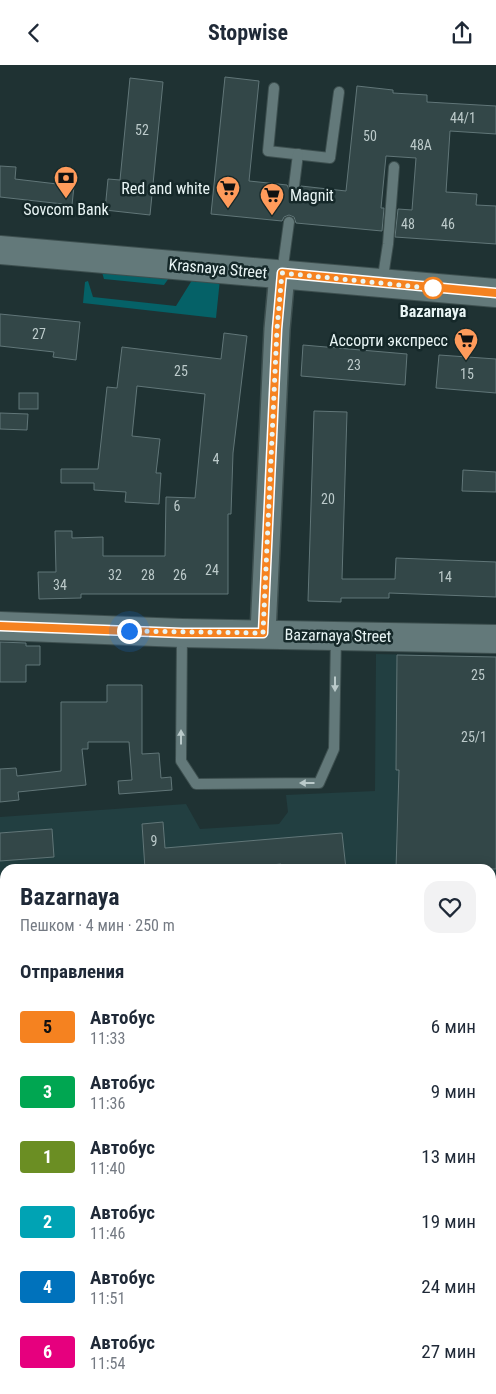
<!DOCTYPE html>
<html lang="ru">
<head>
<meta charset="utf-8">
<style>
	:root { --surface:#fff; --page:#f2f2f3; --text:#1f2937; --muted:#747a83 }
	body { margin:0; font-family:"Roboto Condensed",sans-serif; background:var(--page); color:var(--text); height:100vh; display:flex; flex-direction:column; font-size:19px; white-space:nowrap }
	* { box-sizing:border-box; margin:0 }
	p { font-size:16px; color:var(--muted) }
	.icon { flex:none; width:28px; height:28px; fill:none; stroke:currentColor; stroke-width:2; stroke-linecap:round; stroke-linejoin:round }
	.map { position:relative; flex:1; overflow:hidden }
	.sheet { position:absolute; left:0px; top:799px; width:496px; height:531px; display:flex; flex-direction:column; background:var(--surface); border-radius:15px 15px 0 0; box-shadow:0 2px 12px #0003 }
	.sheet>* { flex:none }
	.badge { padding:0 10px; border-radius:4px; font-size:18px; line-height:32px }
	.you { position:absolute; width:25px; height:25px; margin:-12px; border:4px solid #fff; border-radius:50%; background:#1a73e8; box-shadow:0 0 0 8px #1a73e833 }
	.map>.badge { position:absolute; translate:-50% -50%; box-shadow:0 0 0 2px #fff }
	h2 { padding:0 20px; font-size:19px; line-height:45px }
	.round { display:grid; place-items:center; flex:none; width:52px; height:52px; border-radius:15px; background:var(--page) }
	.overview { display:flex; align-items:center; justify-content:space-between; height:85px; padding:0 20px }
	h1 { font-size:24px; font-weight:700; line-height:38px }
	ul { padding:0; list-style:none }
	li { display:flex; align-items:center; gap:15px; height:65px; padding:0 20px }
	li div { flex:1 }
	li b { display:block; font-size:19px }
	li em { font-style:normal }
	li .badge { min-width:55px; font-weight:700; text-align:center }
	header { display:flex; justify-content:space-between; align-items:center; height:65px; padding:0 20px; background:var(--surface); font-size:22px; font-weight:700 }
	.map>svg:first-child { display:block }
</style>
</head>
<body>
<header><svg class="icon" aria-label="back" viewBox="0 0 24 24"><path d="M15 5l-7 7 7 7"/></svg>Stopwise<svg class="icon" aria-label="share" viewBox="0 0 24 24"><path d="M12 15V3M7 8l5-5 5 5M5 13v7h14v-7"/></svg></header>
<div class="map">
<svg width="496" height="1329" viewBox="0 0 496 1329">
	<rect width="100%" height="100%" fill="#1f3233"/>
	<path fill="#223f41" d="M376 589 420 590 418 649 496 729V819H491V804H5V1071H0V752L186 739 200 764 279 759 288 747 286 730 375 726Z"/>
	<g fill="#056167">
		<path d="M101 204 171 210 164 220 104 214Z"/>
		<path d="M194 212 220 214 216 253 83 238 85 217 88 216 93 232 176 241Z"/>
	</g>
	<g fill="#334748" stroke="#617678">
		<path d="M225 12 259 16 249 116 287 120 290 126 294 128 299 126 301 121 346 126 357 21 393 25V28L427 30V37L496 41V69L450 66 446 127 477 129 476 140 496 141V179L395 172 398 144 412 145 416 93 386 91 381 143H384L382 166 296 158 294 152 289 150 284 152 282 156 211 149Z"/>
		<path d="M130 13 163 17 150 150 105 145 108 114 120 115Z"/>
		<path d="M0 101 16 102 15 114 74 121 72 140 0 132Z"/>
		<path d="M0 249 80 257 76 295 53 292 54 287 0 281Z"/>
		<path d="M224 268 247 271 233 388 231 449H228V529H81V533L39 534 38 507H56L55 466H72V473L103 472V491H165L166 432 195 433 205 329 137 321 132 371 160 374 156 408H161L159 439 125 437 126 427 94 425V418H61V404H98L107 322 117 323 122 282 221 294Z"/>
		<path d="M303 280 407 289 405 320 301 311Z"/>
		<path d="M439 290 496 294V328L436 323Z"/>
		<rect x="19" y="328" width="19" height="16"/>
		<path d="M314 346 347 347 342 514H395L396 493 496 497V532L389 528V533H341V537L308 536Z"/>
		<path d="M0 348 28 349 27 365 0 364Z"/>
		<path d="M463 405 496 407V427L462 426Z"/>
		<path d="M0 577 26 578V581H40V600H26V617H0Z"/>
		<path d="M397 590 496 592V804H396L399 705H396Z"/>
		<path d="M107 620H142V689L159 688 161 713 171 712 172 725 119 729 118 716 132 715 129 677H88V684H82L86 720 18 727 19 735 0 737V704L16 703 17 711 61 706V637H107Z"/>
		<path d="M163 757 165 783 342 768 346 804H281V799L231 804H145L142 759Z"/>
		<path d="M52 764 54 792 0 796V768Z"/>
	</g>
	<g fill="none" stroke-linecap="round" stroke-linejoin="round">
		<defs>
			<g id="service">
				<path d="M274 23 268 86 330 93 339 27"/>
				<path d="M294 121 298 89"/>
				<path d="M282 208 289 157"/>
				<path d="M382 218 388 179 394 102"/>
				<path d="M182 569 181 696 196 719 319 718 334 684 336 571"/>
			</g>
			<g id="minor">
				<path d="M0 1084H5"/>
				<path d="M0 1249 5 1250"/>
				<path d="M373 1329 374 1325"/>
			</g>
			<path id="tertiary" d="M263 568 277 264 282 209"/>
			<g id="secondary">
				<path d="M0 185 496 228"/>
				<path d="M0 561 182 568 496 574"/>
			</g>
		</defs>
		<use href="#service" stroke="#3d4f4f" stroke-width="12"/>
		<use href="#minor" stroke="#3d4f4f" stroke-width="22"/>
		<use href="#tertiary" stroke="#3d4f4f" stroke-width="28"/>
		<use href="#secondary" stroke="#3d4f4f" stroke-width="30"/>
		<use href="#service" stroke="#63797a" stroke-width="10"/>
		<use href="#minor" stroke="#63797a" stroke-width="20"/>
		<use href="#tertiary" stroke="#63797a" stroke-width="25"/>
		<use href="#secondary" stroke="#63797a" stroke-width="28"/>
	</g>
	<defs><path id="oneway-solid" d="M-6-.8H1V-3.2L6.5 0L1 3.2V.8H-6Z" transform="scale(1.25)"/></defs>
	<g fill="#bacaca">
		<use href="#oneway-solid" transform="translate(335 619) rotate(90)"/>
		<use href="#oneway-solid" transform="translate(181 672) rotate(-90)"/>
		<use href="#oneway-solid" transform="translate(307 718) rotate(180)"/>
	</g>
	<g fill="none" stroke-linecap="round" stroke-linejoin="round">
		<defs>
			<path id="line" d="M0 561 182 568H263L277 264 282 208 496 228"/>
		</defs>
		<use href="#line" stroke="#fff" stroke-width="11"/>
		<use href="#line" stroke="#f58220" stroke-width="8"/>
		<path stroke="#e9f5f5" stroke-width="5" stroke-dasharray="0 9" d="M129 566 263 568 277 264 282 208 439 224 433 223"/>
	</g>
	<defs>
		<symbol id="bank-pin" viewBox="-11 -11 22 30"><path d="M0 17L-7.5 6A9.5 9.5 0 1 1 7.5 6Z" fill="#ff9b5b" stroke="#152829"/><path d="M-6-4H6V4H-6ZM0-2.3a2.3 2.3 0 1 0 0 4.6a2.3 2.3 0 1 0 0-4.6Z" fill="#111"/></symbol>
		<symbol id="supermarket-pin" viewBox="-11 -11 22 30"><path d="M0 17L-7.5 6A9.5 9.5 0 1 1 7.5 6Z" fill="#ff9b5b" stroke="#152829"/><path d="M-6-5.5h2.5l.6 2H6L4.5 2H-2.5L-4.4-4H-6ZM-1.5 3.2a1.3 1.3 0 1 0 .1 0ZM3 3.2a1.3 1.3 0 1 0 .1 0Z" fill="#111"/></symbol>
	</defs>
	<g fill-rule="evenodd">
		<use href="#bank-pin" x="52" y="99" width="28" height="38"/>
		<use href="#supermarket-pin" x="214" y="109" width="28" height="38"/>
		<use href="#supermarket-pin" x="258" y="116" width="28" height="38"/>
		<use href="#supermarket-pin" x="452" y="261" width="28" height="38"/>
	</g>
	<circle fill="#fff" stroke="#f58220" stroke-width="2.5" cx="433" cy="223" r="10"/>
	<g text-anchor="middle" stroke-width="5" stroke-linejoin="round" paint-order="stroke">
		<g font-size="14" fill="#bccaca">
			<text x="463" y="58">44/1</text>
			<text x="142" y="70">52</text>
			<text x="370" y="76">50</text>
			<text x="421" y="85">48А</text>
			<text x="408" y="164">48</text>
			<text x="448" y="164">46</text>
			<text x="39" y="274">27</text>
			<text x="354" y="305">23</text>
			<text x="181" y="311">25</text>
			<text x="467" y="314">15</text>
			<text x="216" y="399">4</text>
			<text x="328" y="439">20</text>
			<text x="177" y="446">6</text>
			<text x="212" y="510">24</text>
			<text x="115" y="515">32</text>
			<text x="148" y="515">28</text>
			<text x="180" y="515">26</text>
			<text x="445" y="517">14</text>
			<text x="60" y="525">34</text>
			<text x="478" y="615">25</text>
			<text x="474" y="677">25/1</text>
			<text x="154" y="781">9</text>
		</g>
		<g font-size="16" fill="#e9f5f5" stroke="#152829" text-anchor="end">
			<text x="210" y="129">Red and white</text>
			<text x="290" y="136" text-anchor="start">Magnit</text>
			<text x="66" y="150" text-anchor="middle">Sovcom Bank</text>
			<text x="448" y="281">Ассорти экспресс</text>
		</g>
		<g font-size="16" fill="#e9f5f5" stroke="#152829">
			<text transform="translate(218 203) rotate(5)" y="6">Krasnaya Street</text>
			<text transform="translate(338 570) rotate(1)" y="6">Bazarnaya Street</text>
		</g>
		<g font-size="16" font-weight="bold" fill="#e9f5f5" stroke="#152829">
			<text x="433" y="252">Bazarnaya</text>
		</g>
	</g>
</svg>
<div class="you" style="left:129px;top:566px"></div>
<section class="sheet">
<div class="overview"><div><h1>Bazarnaya</h1><p>Пешком · 4 мин · 250 m</p></div><a class="round"><svg class="icon" aria-label="heart" viewBox="0 0 24 24"><path d="M12 20l-8-8c-3-5 5-10 8-4 3-6 11-1 8 4z"/></svg></a></div>
<h2>Отправления</h2>
<ul>
<li><span class="badge" style="background:#f58220;color:#111">5</span><div><b>Автобус</b><p>11:33</p></div><em>6 мин</em></li>
<li><span class="badge" style="background:#00a651;color:#fff">3</span><div><b>Автобус</b><p>11:36</p></div><em>9 мин</em></li>
<li><span class="badge" style="background:#6b8e23;color:#fff">1</span><div><b>Автобус</b><p>11:40</p></div><em>13 мин</em></li>
<li><span class="badge" style="background:#00a3b4;color:#fff">2</span><div><b>Автобус</b><p>11:46</p></div><em>19 мин</em></li>
<li><span class="badge" style="background:#0072bc;color:#fff">4</span><div><b>Автобус</b><p>11:51</p></div><em>24 мин</em></li>
<li><span class="badge" style="background:#e6007e;color:#fff">6</span><div><b>Автобус</b><p>11:54</p></div><em>27 мин</em></li>
</ul>
</section>
</div>
</body>
</html>
